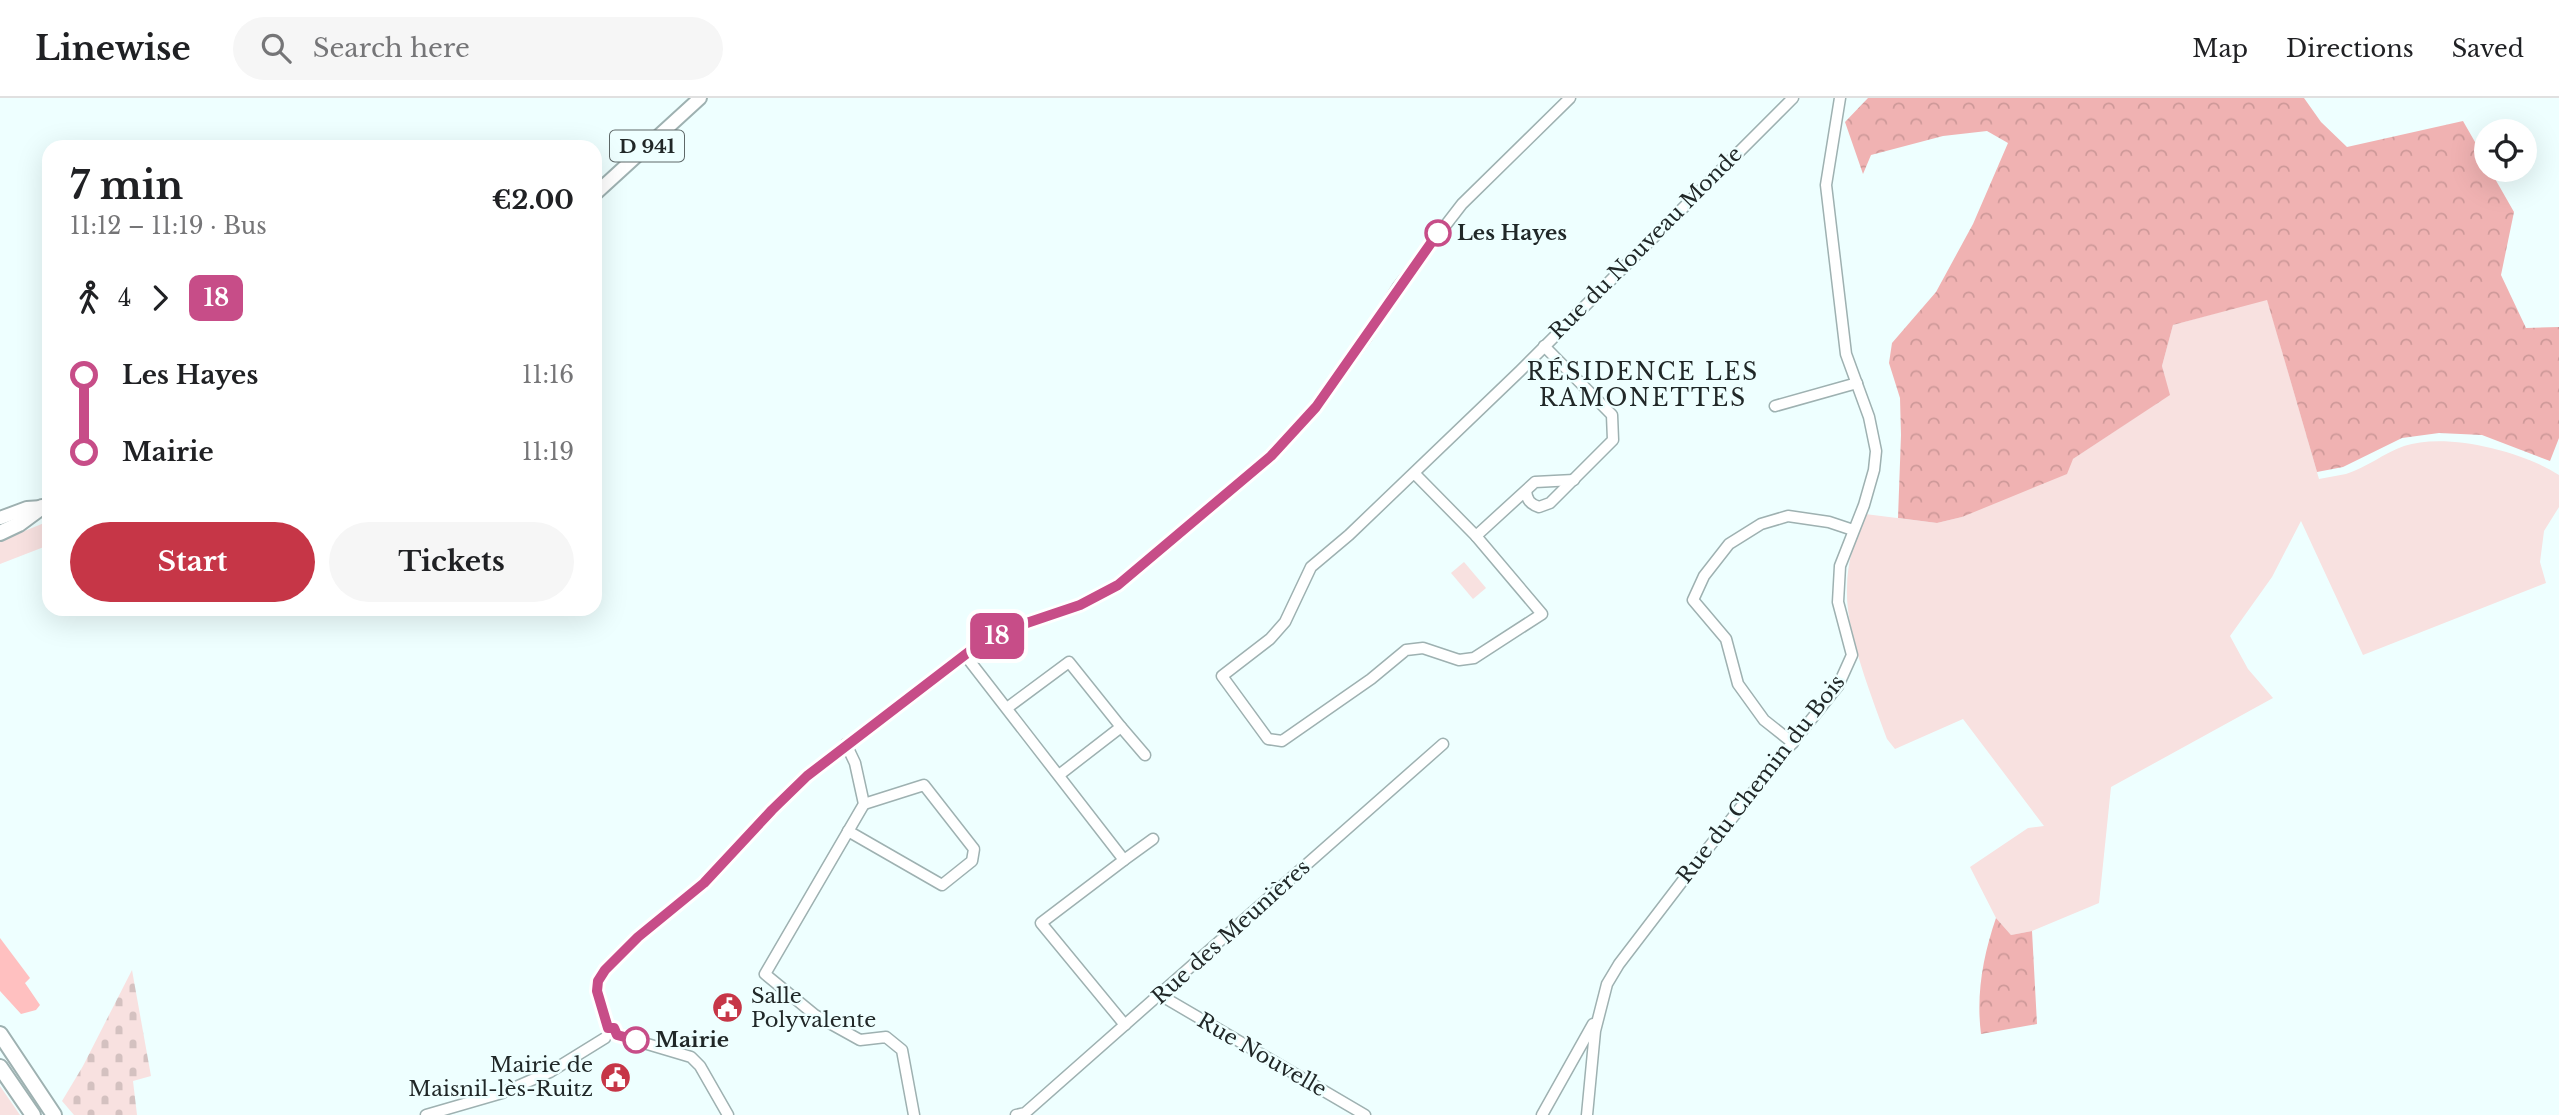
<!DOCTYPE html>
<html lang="en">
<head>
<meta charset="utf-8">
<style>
	:root { --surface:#fff; --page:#f6f6f6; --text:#202124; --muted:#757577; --line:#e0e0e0; --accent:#c63647 }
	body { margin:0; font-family:"Libre Baskerville",serif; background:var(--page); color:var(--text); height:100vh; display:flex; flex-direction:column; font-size:26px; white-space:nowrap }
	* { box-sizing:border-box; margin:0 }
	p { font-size:23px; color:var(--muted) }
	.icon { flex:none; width:38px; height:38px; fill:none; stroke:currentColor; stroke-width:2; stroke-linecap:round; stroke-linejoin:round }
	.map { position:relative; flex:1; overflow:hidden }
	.sheet { position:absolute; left:42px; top:42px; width:560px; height:476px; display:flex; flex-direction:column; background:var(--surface); border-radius:21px; box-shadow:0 7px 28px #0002 }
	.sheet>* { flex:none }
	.badge { padding:0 14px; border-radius:10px; font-size:24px; line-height:46px }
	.tools { position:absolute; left:2474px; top:21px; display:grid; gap:14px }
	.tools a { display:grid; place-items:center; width:63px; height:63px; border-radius:50%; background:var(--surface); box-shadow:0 7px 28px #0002; font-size:35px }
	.map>.badge { position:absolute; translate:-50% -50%; box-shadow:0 0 0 4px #fff }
	.legs { display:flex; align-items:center; gap:10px; height:77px; padding:0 28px; font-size:23px }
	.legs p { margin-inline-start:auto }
	.head { display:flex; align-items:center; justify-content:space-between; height:119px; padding:0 28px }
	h1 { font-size:38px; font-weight:700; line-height:52px }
	.primary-button { display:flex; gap:14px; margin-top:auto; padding:14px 28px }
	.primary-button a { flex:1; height:80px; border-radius:42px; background:var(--accent); color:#fff; font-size:28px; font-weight:700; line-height:80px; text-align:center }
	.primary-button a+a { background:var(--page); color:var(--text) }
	ul { padding:0 28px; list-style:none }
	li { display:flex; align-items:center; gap:24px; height:77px; font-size:26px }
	li i { display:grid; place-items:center; width:10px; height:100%; margin:0 9px; background:currentColor }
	li i::after { content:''; width:18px; height:18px; margin:-9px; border:5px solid; border-radius:50%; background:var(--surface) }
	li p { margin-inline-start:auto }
	li:first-child i { background:linear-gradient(#0000 50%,currentColor 0) }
	li:last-child i { background:linear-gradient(currentColor 50%,#0000 0) }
	header { display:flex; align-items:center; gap:42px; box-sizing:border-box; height:98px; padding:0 35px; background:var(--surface); border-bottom:2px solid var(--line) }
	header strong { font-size:33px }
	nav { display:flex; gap:38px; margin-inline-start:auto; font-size:24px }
	.search { width:490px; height:63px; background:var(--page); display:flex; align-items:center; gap:18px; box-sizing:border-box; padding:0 24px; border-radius:38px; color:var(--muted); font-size:26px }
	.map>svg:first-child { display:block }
</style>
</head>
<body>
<header>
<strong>Linewise</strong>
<div class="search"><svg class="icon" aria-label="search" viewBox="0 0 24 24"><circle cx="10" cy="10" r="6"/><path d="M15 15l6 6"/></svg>Search here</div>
<nav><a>Map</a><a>Directions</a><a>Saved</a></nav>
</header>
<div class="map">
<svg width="2559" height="1017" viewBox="0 0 2559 1017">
	<defs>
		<pattern id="forest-crowns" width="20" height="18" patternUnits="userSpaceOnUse" patternTransform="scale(1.75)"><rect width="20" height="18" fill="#f0b2b2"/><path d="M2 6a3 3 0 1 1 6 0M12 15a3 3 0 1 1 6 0" fill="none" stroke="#ce9999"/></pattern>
		<pattern id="cemetery-stones" width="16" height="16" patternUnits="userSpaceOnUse" patternTransform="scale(1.75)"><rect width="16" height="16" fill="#f8e1e0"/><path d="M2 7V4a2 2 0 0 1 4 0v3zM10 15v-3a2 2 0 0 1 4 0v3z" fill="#d4c1c0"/></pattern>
	</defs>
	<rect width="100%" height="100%" fill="#eff"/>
	<g fill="#f8e1e0">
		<path d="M2267 201 2319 381C2328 379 2337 378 2346 376 2366 370 2384 355 2404 348 2446 334 2522 353 2559 377V409L2544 433 2540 464 2546 485 2363 557 2301 423 2272 479 2230 538 2248 571 2273 600 2111 689 2099 805 2032 833 2011 837 1996 820 1970 769 2028 730 2044 728 1963 621 1895 651 1887 641C1872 599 1845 533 1847 490 1847 464 1855 440 1865 416L1937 425 1962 419 2073 361 2169 297 2162 268 2173 227Z"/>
		<path d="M49 423V447L0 466V443Z"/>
		<path d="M1464 464 1486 490 1473 501 1451 475Z"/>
		<path d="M0 988 20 1017H0Z"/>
	</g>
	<g fill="url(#forest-crowns)">
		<path d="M1868 0H2304L2321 24 2347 49 2463 23 2487 65V72H2490L2514 114 2501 177 2526 230 2559 229V340L2550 363 2482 337 2439 335 2402 340 2343 369 2317 374 2267 202 2173 227 2162 268 2170 297 2073 361 2067 376 1962 419 1937 425 1898 420 1901 337 1900 300 1889 265 1892 245 1936 194 1973 126 2008 45 1987 33 1943 38 1871 57 1863 76 1845 24Z"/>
		<path d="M1996 820 2011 837 2032 833 2037 926 1981 936C1976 896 1983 858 1996 820Z"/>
	</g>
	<path fill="url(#cemetery-stones)" d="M132 872 151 978 133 983 137 1017H74L62 1003 83 968Z"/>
	<path fill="#ffc0c0" d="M0 840 30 880 25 885 40 907 36 912 21 916 0 893Z"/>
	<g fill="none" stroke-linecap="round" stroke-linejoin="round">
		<defs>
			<g id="minor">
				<path d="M1775 308 1857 285"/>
				<path d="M1414 375 1476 438 1542 516 1474 560 1459 562 1423 550 1406 552 1371 581 1282 643 1268 641 1222 578 1270 541 1285 524 1311 469 1349 437 1520 273 1793 0"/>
				<path d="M1526 393C1527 402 1530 406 1539 409L1550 405 1613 342 1612 317 1544 248"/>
				<path d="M1476 438 1535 384 1574 382"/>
				<path d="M965 557 1124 762 1041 825 1125 927"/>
				<path d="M1007 610 1069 564 1121 629 1059 677"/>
				<path d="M1121 629 1145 657"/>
				<path d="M1793 645 1764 622 1738 586 1726 541 1693 502 1704 478 1729 446 1761 426 1788 418 1829 424 1853 432"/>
				<path d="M846 646 855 665 864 706 765 876 815 917 860 942 886 939 902 952 914 1017"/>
				<path d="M848 733 942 787 972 763 974 751 924 687 864 706"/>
				<path d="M1124 762 1153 741"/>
				<path d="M1160 897 1365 1017"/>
				<path d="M608 930 597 893 598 883 605 872 638 839 704 785 772 711 807 678 970 553 1009 531 1080 507 1118 487 1271 358 1316 309 1366 240 1398 189 1462 106 1570 0"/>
				<path d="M617 937 691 959 700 968 728 1017"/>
				<path d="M426 1017 502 995 550 974 605 940"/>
				<path d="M1016 1017 1025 1015 1443 646"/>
				<path d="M1542 1017 1593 926"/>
				<path d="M1587 1017 1595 933 1607 886 1619 866 1697 764 1838 588 1852 557 1838 504 1840 468 1864 407 1874 372 1876 353 1869 319 1846 256 1826 87 1840 0"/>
			</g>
			<g id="major">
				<path d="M595 96 700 0"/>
				<path d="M0 420 27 410 42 409"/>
			</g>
			<g id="highway">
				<path d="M0 435 19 426 42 409"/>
				<path d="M0 936 54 1017"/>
				<path d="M0 969 33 1017"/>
			</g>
		</defs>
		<use href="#minor" stroke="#9eb1b1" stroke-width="13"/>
		<use href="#major" stroke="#9eb1b1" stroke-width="16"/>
		<use href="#highway" stroke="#9eb1b1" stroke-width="18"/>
		<use href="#minor" stroke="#fff" stroke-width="10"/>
		<use href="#major" stroke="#fff" stroke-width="12"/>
		<use href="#highway" stroke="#fff" stroke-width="14"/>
	</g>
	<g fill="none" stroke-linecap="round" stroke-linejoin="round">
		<defs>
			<path id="line-1" d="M636 942 617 937 614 930H608L597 893 598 883 605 872 638 839 704 785 772 712 807 678 970 553 1009 531 1080 507 1118 487 1271 358 1316 309 1438 135"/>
		</defs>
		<use href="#line-1" stroke="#fff" stroke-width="16"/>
		<use href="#line-1" stroke="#c74d88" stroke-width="10"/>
	</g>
	<defs>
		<symbol id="civic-disc" viewBox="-11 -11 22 22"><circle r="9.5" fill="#c63647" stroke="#eff"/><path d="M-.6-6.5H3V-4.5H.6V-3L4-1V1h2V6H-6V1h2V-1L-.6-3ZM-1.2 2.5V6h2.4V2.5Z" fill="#fff"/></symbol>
	</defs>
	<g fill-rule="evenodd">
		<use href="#civic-disc" x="710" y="892" width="35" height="35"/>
		<use href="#civic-disc" x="598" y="962" width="35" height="35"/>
	</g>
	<g fill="#fff" stroke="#c74d88" stroke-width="3.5">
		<circle cx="1438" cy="135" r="12"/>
		<circle cx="636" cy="942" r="12"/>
	</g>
	<g text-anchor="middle" stroke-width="5" stroke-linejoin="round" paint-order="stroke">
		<rect fill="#eff" stroke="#5e6868" stroke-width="2" x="610" y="32.5" width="74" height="31" rx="5"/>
		<g font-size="19" font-weight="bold" fill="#212828">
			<text x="647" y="55">D 941</text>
		</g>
		<g font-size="21" font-weight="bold" fill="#212828" stroke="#eff" text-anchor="start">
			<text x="1457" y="142">Les Hayes</text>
			<text x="655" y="949">Mairie</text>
		</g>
		<g font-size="21" fill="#212828" stroke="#eff">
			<text transform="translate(1646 145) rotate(-45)" y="7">Rue du Nouveau Monde</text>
			<text transform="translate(1761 681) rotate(-52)" y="7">Rue du Chemin du Bois</text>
			<text transform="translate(1231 834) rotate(-42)" y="7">Rue des Meunières</text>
			<text transform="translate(1262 957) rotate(30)" y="7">Rue Nouvelle</text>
		</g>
		<g font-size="21" fill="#212828" stroke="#eff" text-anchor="start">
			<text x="751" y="905">Salle<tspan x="751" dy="24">Polyvalente</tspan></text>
			<text x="593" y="974" text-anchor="end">Mairie de<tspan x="593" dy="24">Maisnil-lès-Ruitz</tspan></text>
		</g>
		<g font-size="23" letter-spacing="2" fill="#212828" stroke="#eff">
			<text x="1643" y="282">RÉSIDENCE LES<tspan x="1643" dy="26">RAMONETTES</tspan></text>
		</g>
	</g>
</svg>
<div class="tools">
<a><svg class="icon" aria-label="locate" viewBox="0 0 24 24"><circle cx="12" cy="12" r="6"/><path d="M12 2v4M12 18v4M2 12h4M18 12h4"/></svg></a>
</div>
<b class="badge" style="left:997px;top:538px;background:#c74d88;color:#fff">18</b>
<section class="sheet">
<div class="head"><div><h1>7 min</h1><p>11:12 – 11:19 · Bus</p></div><b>€2.00</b></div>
<div class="legs"><svg class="icon" aria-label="walk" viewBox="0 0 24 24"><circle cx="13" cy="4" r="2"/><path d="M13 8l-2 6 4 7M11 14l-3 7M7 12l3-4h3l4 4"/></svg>4<svg class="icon" aria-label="forward" viewBox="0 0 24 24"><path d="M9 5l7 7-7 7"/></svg><b class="badge" style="background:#c74d88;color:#fff">18</b></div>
<ul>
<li><i style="color:#c74d88"></i><b>Les Hayes</b><p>11:16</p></li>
<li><i style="color:#c74d88"></i><b>Mairie</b><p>11:19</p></li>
</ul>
<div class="primary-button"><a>Start</a><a>Tickets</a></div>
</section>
</div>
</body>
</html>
